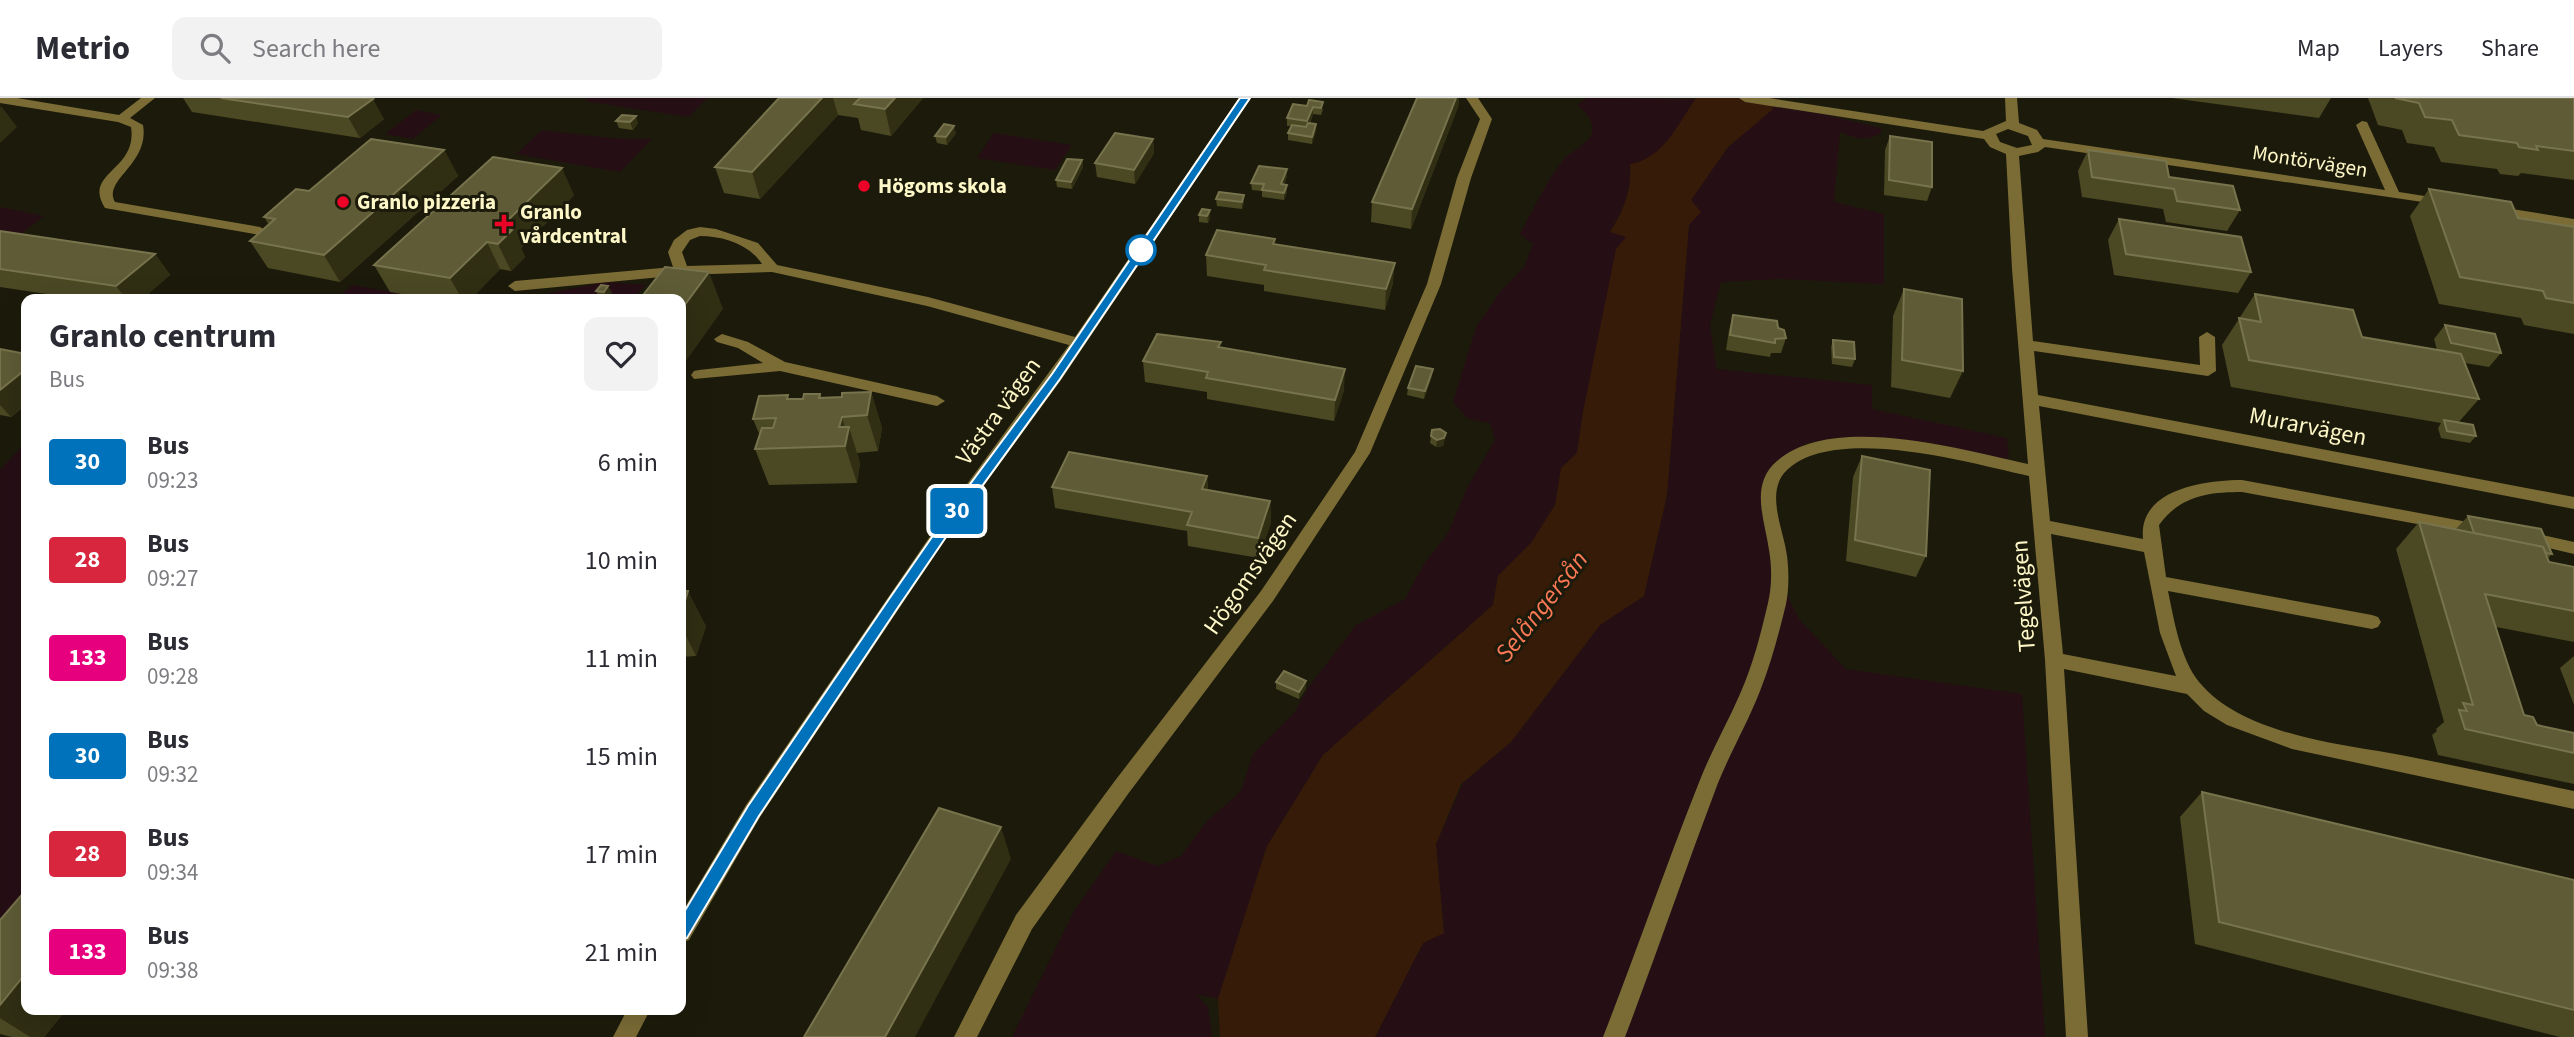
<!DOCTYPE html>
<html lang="en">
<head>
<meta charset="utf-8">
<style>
	:root { --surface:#fff; --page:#f2f2f3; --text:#2b2b33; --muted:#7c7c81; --line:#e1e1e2 }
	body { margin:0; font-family:"Source Sans 3",sans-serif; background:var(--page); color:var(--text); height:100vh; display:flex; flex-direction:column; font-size:26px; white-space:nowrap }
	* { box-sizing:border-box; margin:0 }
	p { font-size:23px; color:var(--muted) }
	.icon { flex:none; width:38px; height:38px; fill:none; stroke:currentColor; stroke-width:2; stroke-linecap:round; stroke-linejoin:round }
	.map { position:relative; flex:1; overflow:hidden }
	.side { position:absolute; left:21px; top:196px; width:665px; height:721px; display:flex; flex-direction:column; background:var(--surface); border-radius:14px; box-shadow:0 7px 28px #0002 }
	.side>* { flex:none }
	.badge { padding:0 14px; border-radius:5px; font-size:24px; line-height:46px }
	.map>.badge { position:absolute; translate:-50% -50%; box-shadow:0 0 0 4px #fff }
	.round { display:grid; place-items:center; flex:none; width:74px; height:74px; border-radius:14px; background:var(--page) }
	.headline { display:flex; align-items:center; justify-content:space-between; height:119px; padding:0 28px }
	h1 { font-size:33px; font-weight:700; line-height:52px }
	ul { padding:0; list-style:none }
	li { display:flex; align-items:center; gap:21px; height:98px; padding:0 28px }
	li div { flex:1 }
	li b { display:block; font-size:26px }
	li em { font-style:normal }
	li .badge { min-width:77px; font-weight:700; text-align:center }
	header { display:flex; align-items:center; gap:42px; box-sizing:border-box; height:98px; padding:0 35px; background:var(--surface); border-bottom:2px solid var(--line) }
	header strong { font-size:33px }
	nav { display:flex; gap:38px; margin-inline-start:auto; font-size:24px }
	.search { width:490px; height:63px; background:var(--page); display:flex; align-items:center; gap:18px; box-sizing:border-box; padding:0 24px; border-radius:14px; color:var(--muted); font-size:26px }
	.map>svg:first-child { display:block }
</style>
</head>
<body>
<header>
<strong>Metrio</strong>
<div class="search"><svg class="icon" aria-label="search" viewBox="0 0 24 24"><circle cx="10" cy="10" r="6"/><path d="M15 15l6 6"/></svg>Search here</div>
<nav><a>Map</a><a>Layers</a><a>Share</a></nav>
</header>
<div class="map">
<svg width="2574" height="939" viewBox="0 0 2574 939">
	<rect width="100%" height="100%" fill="#1c1b0b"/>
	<g fill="#260e15">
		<path d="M588 0H707L689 19 584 3Z"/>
		<path d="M1587 0 1696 1C1678 27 1663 61 1630 67 1632 93 1624 112 1610 133L1626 139 1583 314 1577 356 1562 369 1555 407 1531 445 1498 478 1493 507 1323 657 1267 748 1218 901 1196 896 1208 909 1212 939H1012L1074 813 1116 753 1158 768 1181 758 1206 724 1241 693 1253 656 1294 615 1308 590 1356 527 1405 501 1424 466 1448 435 1467 390 1495 342 1490 325 1468 321 1453 304 1476 229 1500 194 1524 169 1533 146 1520 136C1534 110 1546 83 1565 60 1572 53 1591 44 1592 34 1594 22 1586 14 1577 7Z"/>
		<path d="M1772 8 1818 15 1881 30V35C1866 44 1855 40 1840 34L1834 104 1884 116V186L1782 181 1721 184 1710 227 1717 274 1718 271 1872 287V311L2007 340 2009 360 1998 361 1886 341 1839 340 1807 345 1787 356 1765 377 1762 396 1769 452 1779 481 1799 521 1846 571 2022 596 2045 939H1375L1423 845 1444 834 1436 746 1463 685 1511 644 1600 527 1644 497 1667 397 1691 102 1728 49 1771 12Z"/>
		<path d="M416 12 442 17 413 41 385 36Z"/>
		<path d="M542 32 610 40 652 41 620 74 516 56Z"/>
		<path d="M994 35 1072 47 1055 72 977 60Z"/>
		<path d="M0 109 44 118 16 140 0 138Z"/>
		<path d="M605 184 646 187 632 201H520Z"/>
		<path d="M352 187 432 201H336Z"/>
		<path d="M26 344V841L0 872V372Z"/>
	</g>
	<path fill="#371b09" d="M1696 0H1775L1772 12 1728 49 1691 102 1701 114 1689 127 1667 397 1644 498 1600 527 1511 644 1461 686 1436 746 1444 835 1423 845 1375 939H1220L1218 901 1267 748 1323 657 1493 507 1498 478 1531 445 1555 407 1561 370 1577 355 1583 314 1616 151 1626 139 1610 134C1624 112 1632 93 1630 66 1663 61 1678 26 1696 0Z"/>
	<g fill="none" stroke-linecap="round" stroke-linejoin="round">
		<g fill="#7b6c36" fill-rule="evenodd">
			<path d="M0 0H17L119 17 141 0H155L130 20 143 27C150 66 102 82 115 104L260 129 267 133 260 137 105 110C82 74 138 73 131 29L118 24 0 5Z"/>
			<path d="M1239 0H1251L1061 282 960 420 900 509 760 719 689 842 681 845V816L746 707 948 412 1069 247 927 208 772 174 682 177 515 193 508 188 515 183 673 169 668 154 674 142 687 132 700 129 716 131 758 145 777 167 928 199 1075 239ZM700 138C723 138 749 146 762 166L687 168 682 154 690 142Z"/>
			<path d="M1466 0H1478L1492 21 1471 80 1441 186 1370 355 1273 503 1128 696 1032 831 977 939H954L1016 817 1114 684 1261 493 1355 354 1427 186 1457 80 1480 21Z"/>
			<path d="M1739 0H1769L1983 33 2006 23 2005 0H2017L2019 25 2037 32 2043 41 2385 92 2356 27 2362 23 2367 24 2399 94 2450 102V108L2045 49 2038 54 2019 58 2033 243 2200 267 2199 239 2207 234 2215 239 2216 273 2208 278 2034 253 2038 297 2574 399V411L2039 308 2050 423 2143 441C2138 391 2205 382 2242 382L2489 428 2492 432 2489 436 2483 438 2242 394C2208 394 2180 398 2159 427L2166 479 2372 517 2378 519 2381 524 2378 529 2372 531 2168 493C2174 522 2180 560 2199 584 2244 638 2342 646 2406 658 2462 669 2518 681 2574 693V711L2292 651 2227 627 2204 613 2187 596 2064 571 2088 939H2066L2045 562 2029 378C1971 365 1835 326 1787 372 1764 394 1784 432 1787 458 1789 474 1789 491 1786 506 1779 535 1771 565 1760 593 1748 624 1731 653 1718 685 1686 769 1657 855 1625 939H1603C1636 855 1665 770 1698 687 1710 655 1727 626 1740 596 1753 567 1761 535 1768 505 1772 488 1772 469 1769 452 1765 422 1749 387 1777 363 1833 314 1963 352 2028 366L2012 171 2006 56 1990 49 1984 41 1745 4ZM2008 31 2028 38 2032 47 2017 50 2000 44 1996 36ZM2051 436 2144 454 2160 535 2176 578 2063 556Z"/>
			<path d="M2493 108 2574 121V129L2488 115 2486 112Z"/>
			<path d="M722 236 748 244 785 264 937 298 945 303 937 308 780 273 694 281 691 277 694 273 699 272 763 265 738 250 717 244 714 241Z"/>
			<path d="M2524 433 2574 444V456L2518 443 2515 439 2518 435Z"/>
			<path d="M627 912H650L636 939H613Z"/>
		</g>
	</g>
	<g fill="#4b4824">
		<path d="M183 0H368L384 21 360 40 192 14Z"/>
		<path d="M779 0H923L891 38 861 32 858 20 838 17 760 101 724 95 715 69Z"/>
		<path d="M1417 0H1459L1458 9 1411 131 1371 124 1372 104Z"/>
		<path d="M2172 0H2331L2319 20Z"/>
		<path d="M2368 0H2574V82L2521 75 2518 78 2500 76 2497 71 2441 64 2434 49 2407 45 2402 32 2378 27Z"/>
		<path d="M1309 2 1323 11 1321 17 1313 16 1310 25 1316 26V33L1312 46 1288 42V35L1292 28H1287V20L1307 8Z"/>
		<path d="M616 23 638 25 633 32 619 30Z"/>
		<path d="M956 35 947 47 937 45 935 38Z"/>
		<path d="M1890 38 1932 89 1927 103 1884 97 1885 52Z"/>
		<path d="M1153 41 1154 55 1135 86 1097 79 1095 65Z"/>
		<path d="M444 52 458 78 340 184 268 170 250 143 269 127 264 119 309 93Z"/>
		<path d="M2088 52 2169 79 2240 112 2227 133 2166 124 2163 111 2082 99 2078 73Z"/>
		<path d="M1082 62 1083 69 1072 91 1057 89 1056 82Z"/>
		<path d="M1287 78 1284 87 1287 94 1284 102 1262 99V93L1252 92 1251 85Z"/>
		<path d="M2429 91 2518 120 2574 129V236L2524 227 2521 220 2439 206 2410 118Z"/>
		<path d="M574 97 521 150 525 159 511 173 500 171 471 201H431L390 194 374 167Z"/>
		<path d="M1216 101 1244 104 1242 111 1217 108Z"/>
		<path d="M1210 112V120L1208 125 1199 124V117Z"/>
		<path d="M2119 121 2251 174 2238 195 2114 177 2108 142Z"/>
		<path d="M0 133 155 156 170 177 142 201H80L0 189Z"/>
		<path d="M1275 147 1393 185 1385 212 1264 193V187L1207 178 1206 157Z"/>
		<path d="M1904 191 1963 273 1950 300 1891 289 1893 218Z"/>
		<path d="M596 193 612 195 606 201H600Z"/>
		<path d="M2255 196 2362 239 2437 252 2434 241 2445 227 2501 255 2489 269 2465 265 2479 301 2458 325 2476 338 2470 345 2441 340 2438 330 2441 325 2231 289 2222 247Z"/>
		<path d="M1733 217 1778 230 1786 240 1781 255H1771L1770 259 1726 252 1729 232Z"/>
		<path d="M1833 242 1855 261 1852 269 1832 266 1831 249Z"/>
		<path d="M1221 250 1344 292 1334 323 1207 301V294L1145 284 1143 263Z"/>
		<path d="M0 251 26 256V307L11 319 0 317Z"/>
		<path d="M1432 278 1424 301 1407 297 1408 290Z"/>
		<path d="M871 294 882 330 878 353 857 355 860 365 857 385 769 387 755 351 760 338 753 321 789 301H803L820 296 822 300 842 299Z"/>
		<path d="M1446 335 1443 348 1436 349 1430 345 1431 338Z"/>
		<path d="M1862 358 1926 458 1916 479 1846 463 1853 379Z"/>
		<path d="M1207 378 1208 392 1270 403 1271 424 1259 460 1188 448 1187 433 1055 410 1052 389Z"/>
		<path d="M2468 418 2552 456 2548 460 2549 464 2574 469V544L2496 529 2524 617 2537 627 2574 635V686L2438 657 2432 637 2437 633 2436 631 2444 624 2396 451 2419 424 2455 432Z"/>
		<path d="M681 493 706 528 696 558 681 559Z"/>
		<path d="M2574 558V607L2560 570Z"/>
		<path d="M1276 584 1306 590 1299 601 1276 591Z"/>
		<path d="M2202 694 2574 782V939H2560L2195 846 2180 719Z"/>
		<path d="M0 822 26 912H66L44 939H12L0 936Z"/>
	</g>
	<g fill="#302e13">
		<path d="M822 0H833L838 17 760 101 752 74Z"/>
		<path d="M895 0H923L891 38 885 11Z"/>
		<path d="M1456 0H1459L1458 9 1411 131 1412 111Z"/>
		<path d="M373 1 384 21 360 40 348 19Z"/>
		<path d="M1 8 17 29 0 45V10Z"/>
		<path d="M1313 9V16L1307 30V23Z"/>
		<path d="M636 18 638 25 633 32 630 24Z"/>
		<path d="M1316 26V33L1312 46V39Z"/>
		<path d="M954 28 956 35 947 47 946 39Z"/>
		<path d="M1153 41 1154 55 1135 86 1134 72Z"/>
		<path d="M444 52 458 78 340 184 324 157Z"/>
		<path d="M1082 62 1083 69 1072 91 1071 84Z"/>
		<path d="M562 70 574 97 521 150 525 159 511 173 498 146 502 128Z"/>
		<path d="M1287 71V78L1281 94V86Z"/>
		<path d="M1287 87V94L1284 102V95Z"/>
		<path d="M1244 97V104L1242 111V104Z"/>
		<path d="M1210 112V120L1208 125 1207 118Z"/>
		<path d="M487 144 500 171 471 201H462L450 180Z"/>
		<path d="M155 156 170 177 142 201H126L116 188Z"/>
		<path d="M1395 165 1393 185 1385 212 1386 191Z"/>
		<path d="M709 174 723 211 681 270V212Z"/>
		<path d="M608 188 612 195 607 201 604 194Z"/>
		<path d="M26 271V307L11 319 0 307V292Z"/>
		<path d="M1345 271 1344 292 1334 323 1335 302Z"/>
		<path d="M1433 271 1432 278 1424 301 1425 293Z"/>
		<path d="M871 294 882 330 878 353 867 317Z"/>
		<path d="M842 319 847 337 849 329 860 365 857 385 839 329Z"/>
		<path d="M1446 335 1443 348 1436 349 1437 342Z"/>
		<path d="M1207 378 1208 399 1202 391Z"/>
		<path d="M1270 403 1271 424 1259 460 1258 440Z"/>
		<path d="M688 493 706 528 696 558 681 528V516Z"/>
		<path d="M1306 583V590L1299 601V594Z"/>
		<path d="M1001 729 1011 761 915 939H885Z"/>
		<path d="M26 875V912H66L44 939H30L0 920V907Z"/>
	</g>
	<g fill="#5e5b36" stroke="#77734c" stroke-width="2">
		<path d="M221 0H368L373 1 348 19Z"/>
		<path d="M779 0H822L752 74 715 69Z"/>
		<path d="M860 0H895L885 11 854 6Z"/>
		<path d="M1417 0H1456L1412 111 1372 104Z"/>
		<path d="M2395 0H2574V53L2536 48 2538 52 2519 49 2517 45 2459 37 2452 22 2425 19 2419 5Z"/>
		<path d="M1309 2 1323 4 1321 10 1313 9 1307 23 1287 20 1293 6 1307 8Z"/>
		<path d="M622 17 636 18 630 24 616 23Z"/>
		<path d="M1308 25 1316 26 1312 39 1288 35 1292 27 1306 29Z"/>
		<path d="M944 26 954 28 946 39 935 38Z"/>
		<path d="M1115 35 1153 41 1134 72 1095 65Z"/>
		<path d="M1890 38 1932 44V89L1889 82Z"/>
		<path d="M371 41 444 52 324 157 250 143 275 121 264 119 296 91 309 93Z"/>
		<path d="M2088 52 2166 63 2169 79 2233 88 2240 112 2177 103 2174 91 2092 79Z"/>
		<path d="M493 59 562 70 502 128 512 132 498 146 487 144 450 180 374 167Z"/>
		<path d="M1067 61 1082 62 1071 84 1056 82Z"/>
		<path d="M1259 68 1287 71 1281 86 1287 87 1284 95 1262 92 1264 86 1251 85Z"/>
		<path d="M2429 91 2511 104 2518 120 2574 129V205L2546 200 2543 193 2460 179Z"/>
		<path d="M1219 94 1244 97 1242 104 1216 101Z"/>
		<path d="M1202 111 1210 112 1207 118 1199 117Z"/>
		<path d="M2119 121 2241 139 2251 174 2126 156Z"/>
		<path d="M1217 132 1275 141 1273 146 1395 165 1386 191 1264 172 1266 167 1206 157Z"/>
		<path d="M0 133 155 156 116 188 0 171Z"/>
		<path d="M665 169 709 174 681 212V201H640Z"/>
		<path d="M601 187 608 188 604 194 596 193Z"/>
		<path d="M1904 191 1962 201 1963 273 1902 262Z"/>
		<path d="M2255 196 2353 212 2362 239 2461 256 2479 301 2249 262 2239 220 2261 224Z"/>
		<path d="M1733 217 1777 223 1778 230 1784 232 1786 240 1775 241V245L1730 237Z"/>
		<path d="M2445 227 2495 236 2501 255 2451 245Z"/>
		<path d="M1157 236 1221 244 1218 249 1345 271 1335 302 1206 280 1208 274 1143 263Z"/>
		<path d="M1833 242 1854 244 1855 261 1834 259Z"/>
		<path d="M0 251 26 256V271L0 292Z"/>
		<path d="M1416 268 1433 271 1425 293 1408 290Z"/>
		<path d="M871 294 867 317 842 319 839 329H849L845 348 755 351 762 330H773L776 320 753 321 759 298 788 297 787 301H803L804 296H820L819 300 842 299V295Z"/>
		<path d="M2444 322 2473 327 2476 338 2447 333Z"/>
		<path d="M1440 331 1446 335 1444 340 1437 342 1431 338 1432 332Z"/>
		<path d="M1069 354 1207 378 1202 391 1270 403 1258 440 1187 427 1192 414 1052 389Z"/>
		<path d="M1862 358 1930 372 1926 458 1855 442Z"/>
		<path d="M2468 418 2541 431 2552 456 2546 455 2543 449 2474 435Z"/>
		<path d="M2419 424 2543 449 2549 464 2574 469V513L2485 496 2524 617 2533 619 2537 627 2574 635V655L2465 631 2459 612 2467 613 2463 605 2473 607Z"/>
		<path d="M681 493H688L681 516Z"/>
		<path d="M1284 573 1306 583 1299 594 1276 584Z"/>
		<path d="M2202 694 2574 782V912L2219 824Z"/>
		<path d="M939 710 1001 729 885 939H804Z"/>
		<path d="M26 792V875L0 907V822Z"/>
	</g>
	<path fill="#0072bc" stroke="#fff" stroke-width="2" d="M1240 0H1250L1060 281 959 420 899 508 759 718 687 840 681 842 675 840 672 834 675 829 748 708 889 501 950 413 1052 276Z"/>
	<g fill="#ef0227" stroke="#1c1b0b" stroke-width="2.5">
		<circle cx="864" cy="88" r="7"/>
		<circle cx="343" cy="104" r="7"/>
		<path d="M500.5 115.5h7v7h7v7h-7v7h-7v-7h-7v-7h7z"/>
	</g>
	<circle fill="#fff" stroke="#0072bc" stroke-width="3.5" cx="1141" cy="152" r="14"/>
	<g text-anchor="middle" stroke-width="6" stroke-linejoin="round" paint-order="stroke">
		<g font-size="21" fill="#fef7c7" stroke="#1c1b0b">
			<text transform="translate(2310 63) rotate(9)" y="7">Montörvägen</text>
		</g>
		<g font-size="21" font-weight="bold" fill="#fef7c7" stroke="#1c1b0b" text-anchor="start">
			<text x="878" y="95">Högoms skola</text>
			<text x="357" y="111">Granlo pizzeria</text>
			<text x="520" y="121">Granlo<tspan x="520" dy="24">vårdcentral</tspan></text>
		</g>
		<g font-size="24" fill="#fef7c7" stroke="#1c1b0b">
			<text transform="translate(998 313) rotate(-54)" y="8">Västra vägen</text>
			<text transform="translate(2308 328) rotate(11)" y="8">Murarvägen</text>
			<text transform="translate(1250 475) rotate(-55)" y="8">Högomsvägen</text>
			<text transform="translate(2023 498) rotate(-94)" y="8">Tegelvägen</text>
		</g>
		<g font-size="26" font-style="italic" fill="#fd7956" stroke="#1c1b0b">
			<text transform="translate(1541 508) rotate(-52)" y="9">Selångersån</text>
		</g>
	</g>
</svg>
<b class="badge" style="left:957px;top:413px;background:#0072bc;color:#fff">30</b>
<section class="side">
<div class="headline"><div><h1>Granlo centrum</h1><p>Bus</p></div><a class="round"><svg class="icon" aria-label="heart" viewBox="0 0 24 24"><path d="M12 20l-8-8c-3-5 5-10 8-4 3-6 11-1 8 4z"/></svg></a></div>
<ul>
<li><span class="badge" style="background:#0072bc;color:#fff">30</span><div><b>Bus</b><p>09:23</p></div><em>6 min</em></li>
<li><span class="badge" style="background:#d7263d;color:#fff">28</span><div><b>Bus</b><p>09:27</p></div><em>10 min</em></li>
<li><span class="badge" style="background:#e6007e;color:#fff">133</span><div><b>Bus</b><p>09:28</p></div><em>11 min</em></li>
<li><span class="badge" style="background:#0072bc;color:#fff">30</span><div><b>Bus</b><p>09:32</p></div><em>15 min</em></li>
<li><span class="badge" style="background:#d7263d;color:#fff">28</span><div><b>Bus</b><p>09:34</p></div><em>17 min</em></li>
<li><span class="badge" style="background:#e6007e;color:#fff">133</span><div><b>Bus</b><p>09:38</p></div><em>21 min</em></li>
</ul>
</section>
</div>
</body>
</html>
